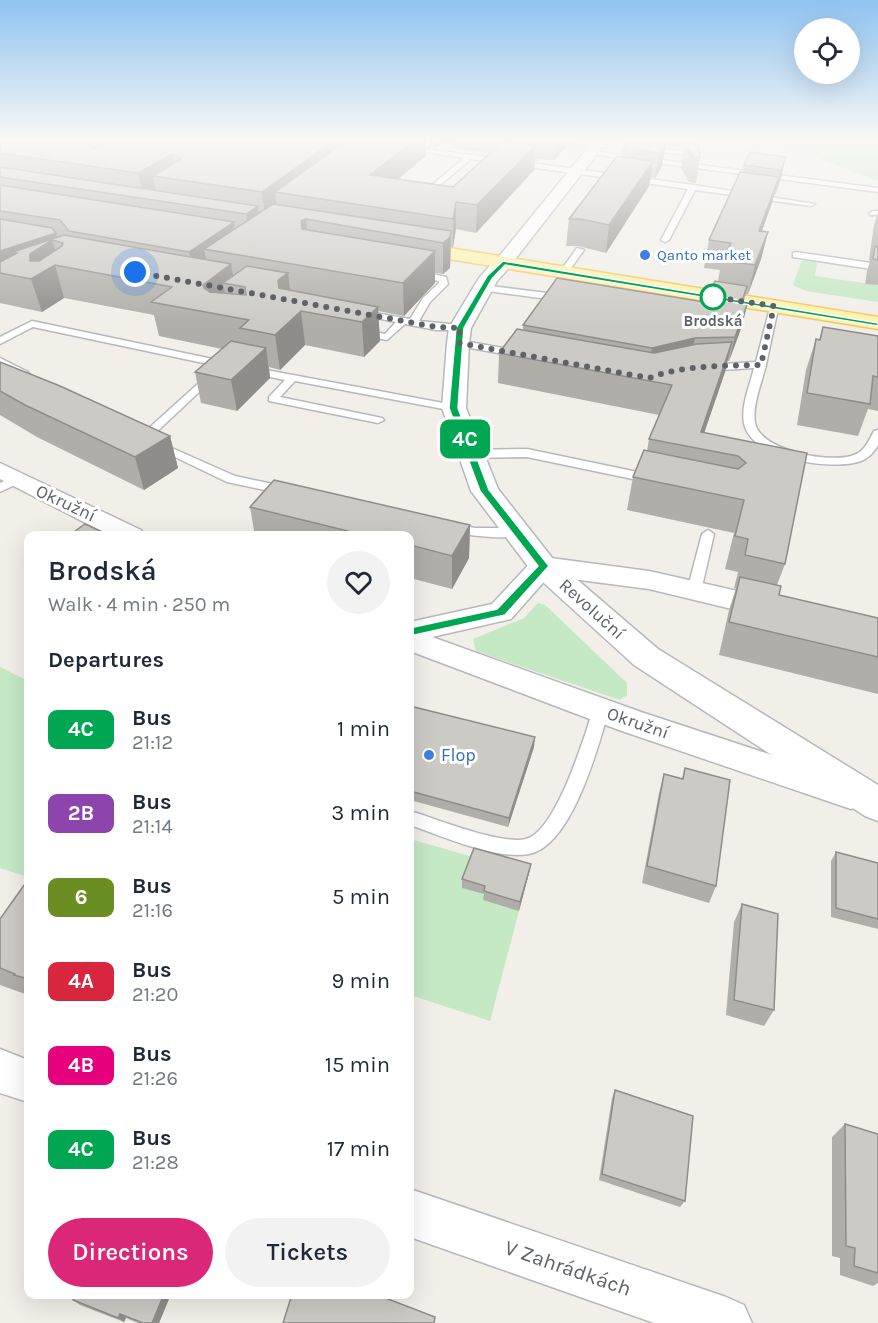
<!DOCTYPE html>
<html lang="en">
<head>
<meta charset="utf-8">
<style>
	:root { --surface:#fff; --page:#f2f2f3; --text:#1f2937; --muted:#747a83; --accent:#db2777 }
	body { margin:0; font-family:Karla,sans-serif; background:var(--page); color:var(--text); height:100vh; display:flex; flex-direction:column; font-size:22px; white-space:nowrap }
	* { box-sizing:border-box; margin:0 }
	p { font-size:20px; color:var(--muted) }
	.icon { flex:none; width:33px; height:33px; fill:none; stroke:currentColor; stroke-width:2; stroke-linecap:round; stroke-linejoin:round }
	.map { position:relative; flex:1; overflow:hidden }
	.sheet { position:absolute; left:24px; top:531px; width:390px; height:768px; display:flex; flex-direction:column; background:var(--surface); border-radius:12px; box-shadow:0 6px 24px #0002 }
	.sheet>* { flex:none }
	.badge { padding:0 12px; border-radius:9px; font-size:21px; line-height:39px }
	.controls { position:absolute; left:794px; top:18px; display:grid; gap:12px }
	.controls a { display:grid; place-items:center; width:66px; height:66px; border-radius:50%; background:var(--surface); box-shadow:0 6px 24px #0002; font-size:30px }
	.you { position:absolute; width:30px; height:30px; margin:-15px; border:4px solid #fff; border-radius:50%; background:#1a73e8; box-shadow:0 0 0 9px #1a73e833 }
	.map>.badge { position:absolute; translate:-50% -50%; box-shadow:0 0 0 3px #fff }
	h2 { padding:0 24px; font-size:22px; line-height:54px }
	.round { display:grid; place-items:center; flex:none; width:63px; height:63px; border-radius:32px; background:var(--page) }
	.head { display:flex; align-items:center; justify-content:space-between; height:102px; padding:0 24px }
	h1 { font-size:28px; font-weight:600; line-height:45px }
	.cta { display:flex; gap:12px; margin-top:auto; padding:12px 24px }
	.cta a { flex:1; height:69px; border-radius:36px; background:var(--accent); color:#fff; font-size:24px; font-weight:600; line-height:69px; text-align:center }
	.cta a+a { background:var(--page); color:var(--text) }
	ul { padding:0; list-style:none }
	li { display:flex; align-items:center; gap:18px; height:84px; padding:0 24px }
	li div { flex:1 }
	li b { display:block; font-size:22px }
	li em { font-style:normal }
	li .badge { min-width:66px; font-weight:700; text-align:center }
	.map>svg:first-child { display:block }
</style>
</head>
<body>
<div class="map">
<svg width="878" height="1323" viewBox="0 0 878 1323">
	<rect width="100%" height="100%" fill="#f1efe8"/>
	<g fill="#c5e8c5">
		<path d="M768 140H878V180H876Z"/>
		<path d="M805 260 817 262 815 276 878 285V302L806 291 793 285 801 262Z"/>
		<path d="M538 603 545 605 627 683V695L620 700 476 651 473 639 524 618Z"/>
		<path d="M0 667 28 681V877L0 868Z"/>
		<path d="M410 839 473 857 485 895 519 911 490 1021 410 995Z"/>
	</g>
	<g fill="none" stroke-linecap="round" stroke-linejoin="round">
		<defs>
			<g id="service">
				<path d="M427 140H434L426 149 693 185 815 204 811 206 695 190 669 240 665 242 661 240 688 189 471 159 422 200 418 198 419 196 464 158 419 151Z"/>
				<path d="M550 140H573L609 146 606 148Z"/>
				<path d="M695 140H701L702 151 688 155 642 150 645 148 688 151 696 149Z"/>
				<path d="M592 151 878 188V192L590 154Z"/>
				<path d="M873 211H878V215H870L869 213Z"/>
				<path d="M577 248 584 250 566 275H560L559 273Z"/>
				<path d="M796 252 878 264V270L793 257V253Z"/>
				<path d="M415 270 446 277 448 284 430 302 419 321 460 325 463 326V330H436L405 324 387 340 357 334V330L360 329 385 334 396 322 357 314V310L410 319 423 298 439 283V281L412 275 411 273Z"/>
				<path d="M483 285 563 295 568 298 563 301 480 290 478 288Z"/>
				<path d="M771 304 779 306C774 325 770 346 766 365 762 382 752 405 755 423 760 451 832 464 854 455 865 451 869 440 874 431L878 430V445C874 452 869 458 861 461 833 471 756 460 745 427 739 410 750 385 754 368L706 371 701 368 706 365 756 362Z"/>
				<path d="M32 321 227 362 232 365 227 368 33 327 0 344V337Z"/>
				<path d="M458 340 520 351 525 354 520 357 454 345V341Z"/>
				<path d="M0 358 28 372 29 374 20 376 0 365Z"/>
				<path d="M250 367 454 405 459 408 454 411 295 381 280 397 382 418 384 420 378 423 269 401V397L285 380 246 372 245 370Z"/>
				<path d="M211 372 215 373V377L147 441H139V437Z"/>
				<path d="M156 441 235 476 292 488 294 491 288 495 227 482 152 446 150 444Z"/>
				<path d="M527 449 652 475 658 479 652 483 527 457 471 458 465 454 471 450Z"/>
				<path d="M17 475 21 476V482L0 492V483Z"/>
				<path d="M449 523 475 528H517L523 532C512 543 460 534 444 530L443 527 444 524Z"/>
				<path d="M708 530 714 534 701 591 694 596 687 591 702 534Z"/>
				<path d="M601 704 607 706 609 710C598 747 572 846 529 854 495 860 442 836 410 825V811C437 819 500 845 526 839 556 831 584 738 593 710L595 706Z"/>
			</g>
			<g id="minor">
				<path d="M594 140H608L509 267H497L494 263 497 259Z"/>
				<path d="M0 463 141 530 145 536H111L0 479Z"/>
				<path d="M543 557 649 571 773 599 783 602 787 609 783 616 773 619 649 589 549 576 511 619 432 637 641 712 863 785 868 795 863 805 851 809 619 730 410 651V622L492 604 533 560Z"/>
				<path d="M0 1049 28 1060V1102L0 1093Z"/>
				<path d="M410 1189 726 1297 744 1305 752 1323H654L410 1237Z"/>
			</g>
			<path id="tertiary" d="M503 257 510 259 513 263 497 281 471 328 469 343 466 408 498 489 553 559 658 649 878 785V821L865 816 634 665 533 573 471 491 442 408 447 343 449 328 479 278 496 259Z"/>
			<path id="primary" d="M406 241 878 317V329L399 251 397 247 399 243Z"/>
		</defs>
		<use href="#service" stroke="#b5b8bc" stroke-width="3"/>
		<use href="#minor" stroke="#b5b8bc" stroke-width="3"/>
		<use href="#tertiary" stroke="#b5b8bc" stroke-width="3"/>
		<use href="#primary" stroke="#f2c960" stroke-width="3"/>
		<use href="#service" fill="#fff" fill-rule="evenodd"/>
		<use href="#minor" fill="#fff" fill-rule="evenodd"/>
		<use href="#tertiary" fill="#fff" fill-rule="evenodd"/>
		<use href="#primary" fill="#fff2af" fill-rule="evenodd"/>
	</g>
	<g fill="#afaea9">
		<path d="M0 140H426V156L398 179 453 187 490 153 452 148V140H569L568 145 554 160 537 159V162L535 161 534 170 476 233 456 229 453 247H451L450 268 443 274 435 273V283L404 316 378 311 380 341 364 357 305 345 280 370 269 367 270 378 237 411 201 403 195 372 222 349 159 336 154 315 64 298 42 312 0 303Z"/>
		<path d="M430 140H445L436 148 430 147Z"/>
		<path d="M664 140H694L693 145 700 158 696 183 689 182 681 168 684 147H668L666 143 662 166 655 178 651 177 649 186 606 253 578 246H566L569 219 622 157 623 148 665 141Z"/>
		<path d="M786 157 780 181 775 195H774L762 231 768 232 761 259 748 294H746L744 301 742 326 729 361H727L725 372 704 433 807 453 785 564 777 585 779 595 878 618V694L719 655 729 610 736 588H734L738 572 725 569 734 533 627 510 633 477 647 451 649 439 659 415 498 383 499 353 523 330V325L704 302 718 281 720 270 704 268 709 240 742 173 744 165Z"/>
		<path d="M878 212V285L865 284 867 271 870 261 869 260 874 225Z"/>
		<path d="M823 327 878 336V411L868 409 858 436 797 425 806 370 816 339 819 340Z"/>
		<path d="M0 362 170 436 178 468 144 490 37 437 0 415Z"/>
		<path d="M274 480 470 525 469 558 452 589 410 578V536H255L250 507Z"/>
		<path d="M410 706 534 747 508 827 410 800Z"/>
		<path d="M685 768 716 886 709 903 642 883 659 793 664 774 682 779Z"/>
		<path d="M836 852 878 863V929L831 917V861Z"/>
		<path d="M531 864 529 873 519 911 483 900 484 894 462 888V879Z"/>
		<path d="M28 881V995L0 985V919Z"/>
		<path d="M742 904 774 1010 764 1026 726 1015 734 922Z"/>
		<path d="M615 1090 685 1201 680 1207 599 1180 612 1098Z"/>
		<path d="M845 1124 878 1134V1283L873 1286 840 1275V1258L832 1256V1137Z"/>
		<path d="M65 1294H171L159 1323H138L126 1318 124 1322 80 1305 73 1300 74 1298Z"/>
	</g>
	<g fill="#8f8d8a">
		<path d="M93 140H139L91 167 85 144Z"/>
		<path d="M334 140H348V153L275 192 277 208 265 217 262 192Z"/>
		<path d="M415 140H426V156L371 201 370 175Z"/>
		<path d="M436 140H445L436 148Z"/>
		<path d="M556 140H568V145L554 160Z"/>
		<path d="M666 142 662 166 655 178 659 153Z"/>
		<path d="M536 145 534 170 476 233 477 205Z"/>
		<path d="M172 154 177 178 153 176 156 190 144 198 138 173Z"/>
		<path d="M786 157 780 181 775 195 781 170Z"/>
		<path d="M653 161 649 186 606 253 609 225Z"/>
		<path d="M779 177 772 203 752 258 759 231Z"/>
		<path d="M456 202V229L453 247V219Z"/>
		<path d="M258 206 261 231 249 240 246 214Z"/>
		<path d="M306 219 309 250 304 252 301 221Z"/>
		<path d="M234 222 238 247 204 249 208 269 194 279 189 252Z"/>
		<path d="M451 231 450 268 443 274V243Z"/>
		<path d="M768 232 761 259 748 294 755 265Z"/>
		<path d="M56 233 58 242 52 240 60 266 55 265 64 298 42 312 31 279 17 253 13 252 20 274 0 273V251Z"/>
		<path d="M435 251V283L404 316 403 283Z"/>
		<path d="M231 264 235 285 223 283 227 304 208 313 203 285Z"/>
		<path d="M288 273 292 306 283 313 278 280Z"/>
		<path d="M748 302 742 326 729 361 735 337Z"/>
		<path d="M378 307 380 341 364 357 362 322Z"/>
		<path d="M301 311 305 345 280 370 275 335Z"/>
		<path d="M695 338 689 363 648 373 652 348Z"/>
		<path d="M732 342 725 372 699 448 701 432Z"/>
		<path d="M266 348 270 378 237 411 231 380Z"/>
		<path d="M170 436 178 468 144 490 135 457Z"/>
		<path d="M470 525 469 558 452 589V556Z"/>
		<path d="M535 737 534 747 508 827 509 818Z"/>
		<path d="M531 864 529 873 519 911 520 902Z"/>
		<path d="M164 1294H171L159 1323H152Z"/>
		<path d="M120 1314 126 1318 124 1322 118 1318Z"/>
	</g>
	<g fill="#cccac5" stroke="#8f8d8a" stroke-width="1.5" fill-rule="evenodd">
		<path d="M0 140H93L85 144 94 149 110 140H334L262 192 153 176 181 159 172 154 138 173 0 153Z"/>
		<path d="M348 140H415L370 175 453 187 503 141 536 145 477 205 456 202 453 219 275 192Z"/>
		<path d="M630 140H656L666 142 659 153 623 148Z"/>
		<path d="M685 144 699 146 700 158 693 157Z"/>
		<path d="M750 152 786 157 781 170 744 165Z"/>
		<path d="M617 156 653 161 609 225 581 219H569Z"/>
		<path d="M0 167 258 206 246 214 0 177Z"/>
		<path d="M740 172 779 177 759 231 768 232 755 265 723 261 731 243 709 240Z"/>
		<path d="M0 185 234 222 189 252 69 231 60 220 0 211Z"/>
		<path d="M273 204 451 231 450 237 443 243 306 219 301 221 302 229 435 251 403 283 204 249Z"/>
		<path d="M0 219 52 228 56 233 0 251Z"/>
		<path d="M64 235 231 264 203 285 204 288 210 292 246 295 245 287 223 283 247 266 288 273 278 280 279 288 378 307 362 322 301 311 275 335 240 328 249 320 151 302 172 287 55 265 31 279 0 273V262L17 253 13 252ZM52 240 63 243 62 246 39 261H30V254Z"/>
		<path d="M875 246 878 247V260L873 259Z"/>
		<path d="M557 278 704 302 715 281 747 286 742 301 748 302 735 337 695 338 652 348 523 325Z"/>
		<path d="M823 327 878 336V377L873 376 870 404 807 393 816 339 820 340Z"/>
		<path d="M517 329 654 353 697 344 732 342 701 432 807 453 785 564 745 555 748 539 735 536 744 500 633 477 644 450 738 469 746 463 738 456 649 439 672 385 499 353Z"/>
		<path d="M231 341 266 348 231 380 195 372Z"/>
		<path d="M0 362 60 386 170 436 135 457 25 405 0 391Z"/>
		<path d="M274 480 470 525 452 556 410 545V536H368L250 507Z"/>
		<path d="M85 524 111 536H68Z"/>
		<path d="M740 577 781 586 779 595 878 618V657L729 622Z"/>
		<path d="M410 706 535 737 509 818 410 791Z"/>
		<path d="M685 768 730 780 716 886 647 866 664 774 683 779Z"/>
		<path d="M474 848 531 864 520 902 484 891 485 886 462 879Z"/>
		<path d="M836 852 878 863V919L836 908Z"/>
		<path d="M27 881H28V979L14 975 15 974 0 968V919Z"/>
		<path d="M742 904 778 914 774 1010 734 1000Z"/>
		<path d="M615 1090 693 1116 685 1201 602 1174Z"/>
		<path d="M845 1124 878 1134V1273L854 1266 855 1248 846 1246Z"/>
		<path d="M70 1294H164L152 1323H143L120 1314 118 1318 73 1300 75 1297Z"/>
		<path d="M292 1294H375L435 1317 434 1323H283Z"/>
	</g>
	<linearGradient id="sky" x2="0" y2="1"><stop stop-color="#8fc3f1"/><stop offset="0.43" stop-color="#f9f8f5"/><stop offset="1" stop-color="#f9f8f5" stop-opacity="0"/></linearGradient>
	<rect width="878" height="325" fill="url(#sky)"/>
	<path fill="#00a651" stroke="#fff" stroke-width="1.5" d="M503 261 878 323V326L505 265 492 279 464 328 458 408 489 490 549 566 505 615 410 636 405 635V629L497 609 538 566 480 491 449 408 456 328 487 276Z"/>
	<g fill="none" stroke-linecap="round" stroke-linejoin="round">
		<path stroke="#5f6368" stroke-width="6" stroke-dasharray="0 10.8" d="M135 272 436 327 460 328 459 343 649 378C683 365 724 366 761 365L774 306 713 297"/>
	</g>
	<g fill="#3f7fe0" stroke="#fff" stroke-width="2">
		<circle cx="645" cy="255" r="6"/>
		<circle cx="429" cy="755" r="6"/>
	</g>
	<circle fill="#fff" stroke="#00a651" stroke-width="3" cx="713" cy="297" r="12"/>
	<g text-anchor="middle" stroke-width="6" stroke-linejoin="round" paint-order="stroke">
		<g font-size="15" fill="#366cbe" stroke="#fff" text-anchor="start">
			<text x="657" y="260">Qanto market</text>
		</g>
		<g font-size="15" font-weight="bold" fill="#5f6368" stroke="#fff">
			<text x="713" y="326">Brodská</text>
		</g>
		<g font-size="18" fill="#5f6368" stroke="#fff">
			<text transform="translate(66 503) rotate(25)" y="6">Okružní</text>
			<text transform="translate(592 609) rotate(42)" y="6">Revoluční</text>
			<text transform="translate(638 723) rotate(19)" y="6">Okružní</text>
		</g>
		<g font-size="18" fill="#366cbe" stroke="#fff" text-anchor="start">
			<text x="441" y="761">Flop</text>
		</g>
		<g font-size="21" fill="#5f6368" stroke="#fff">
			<text transform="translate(568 1268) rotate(19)" y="7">V Zahrádkách</text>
		</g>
	</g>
</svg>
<div class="controls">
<a><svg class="icon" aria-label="locate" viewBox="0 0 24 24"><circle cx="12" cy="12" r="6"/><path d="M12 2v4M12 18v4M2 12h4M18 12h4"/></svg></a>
</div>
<div class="you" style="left:135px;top:272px"></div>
<b class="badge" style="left:465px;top:439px;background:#00a651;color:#fff">4C</b>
<section class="sheet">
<div class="head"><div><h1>Brodská</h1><p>Walk · 4 min · 250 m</p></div><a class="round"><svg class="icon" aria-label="heart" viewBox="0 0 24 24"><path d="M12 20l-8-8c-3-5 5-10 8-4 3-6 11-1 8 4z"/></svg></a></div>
<h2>Departures</h2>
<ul>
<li><span class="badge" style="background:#00a651;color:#fff">4C</span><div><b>Bus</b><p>21:12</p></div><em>1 min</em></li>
<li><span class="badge" style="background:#8e44ad;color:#fff">2B</span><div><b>Bus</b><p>21:14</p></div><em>3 min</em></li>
<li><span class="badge" style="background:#6b8e23;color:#fff">6</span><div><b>Bus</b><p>21:16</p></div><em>5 min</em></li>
<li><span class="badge" style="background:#d7263d;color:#fff">4A</span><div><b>Bus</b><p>21:20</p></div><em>9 min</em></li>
<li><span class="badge" style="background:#e6007e;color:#fff">4B</span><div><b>Bus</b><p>21:26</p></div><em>15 min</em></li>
<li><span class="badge" style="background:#00a651;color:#fff">4C</span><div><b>Bus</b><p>21:28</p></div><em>17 min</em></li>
</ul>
<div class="cta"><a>Directions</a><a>Tickets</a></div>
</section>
</div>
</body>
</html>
